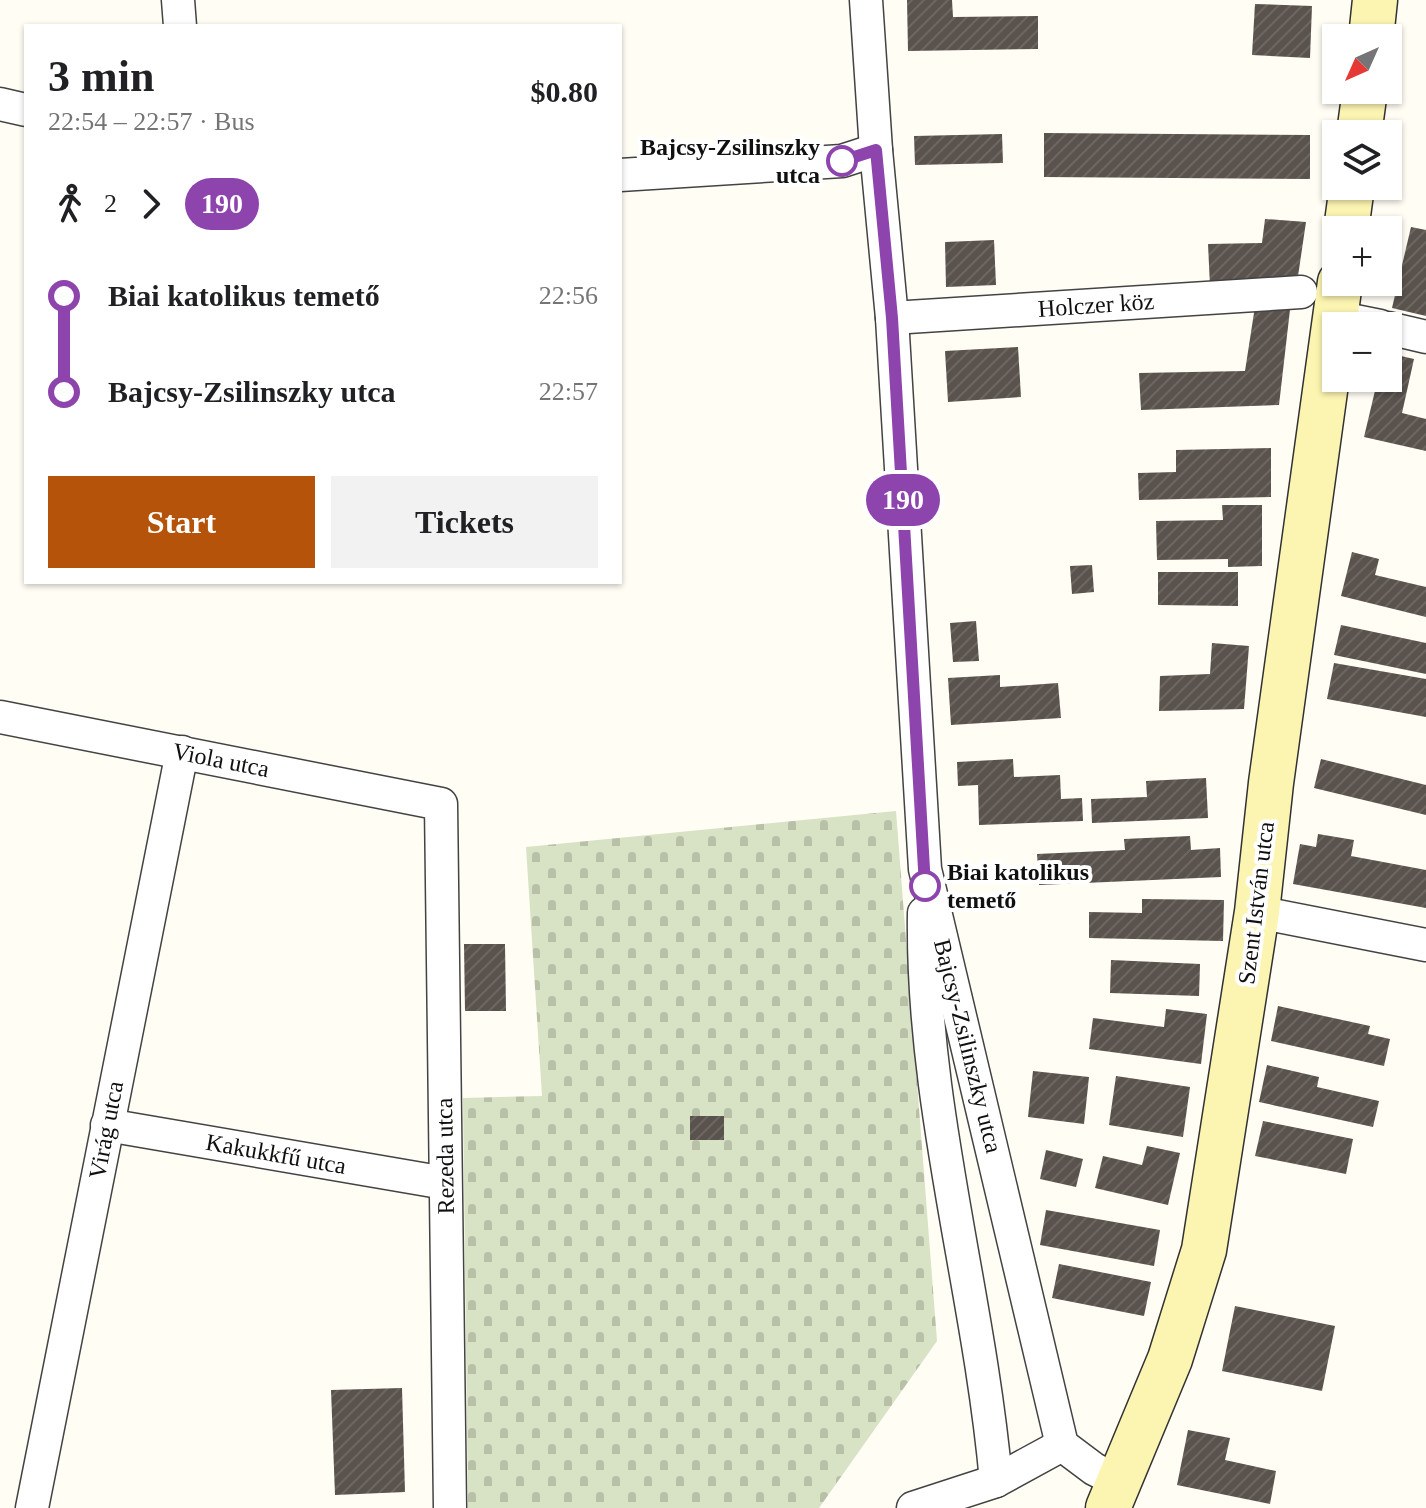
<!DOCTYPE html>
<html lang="en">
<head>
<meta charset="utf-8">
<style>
	:root { --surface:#fff; --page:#f2f2f2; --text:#202124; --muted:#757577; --accent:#b45309 }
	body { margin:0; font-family:"Times New Roman",serif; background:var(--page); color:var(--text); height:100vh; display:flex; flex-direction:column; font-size:30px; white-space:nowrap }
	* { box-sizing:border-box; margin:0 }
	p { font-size:26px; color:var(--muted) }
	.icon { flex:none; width:44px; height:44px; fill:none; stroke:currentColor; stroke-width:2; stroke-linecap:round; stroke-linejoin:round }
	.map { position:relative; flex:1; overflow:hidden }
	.sheet { position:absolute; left:24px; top:24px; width:598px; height:560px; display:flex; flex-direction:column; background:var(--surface); border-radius:0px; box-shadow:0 2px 6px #0004 }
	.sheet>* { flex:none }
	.badge { padding:0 16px; border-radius:26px; font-size:28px; line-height:52px }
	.needle { width:52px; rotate:225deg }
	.fabs { position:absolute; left:1322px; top:24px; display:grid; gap:16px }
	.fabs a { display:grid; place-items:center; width:80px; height:80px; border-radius:0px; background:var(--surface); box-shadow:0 2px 6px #0004; font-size:40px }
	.map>.badge { position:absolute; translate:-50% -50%; box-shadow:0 0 0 4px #fff }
	.legs { display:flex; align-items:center; gap:12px; height:88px; padding:0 24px; font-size:26px }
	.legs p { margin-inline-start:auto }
	.headline { display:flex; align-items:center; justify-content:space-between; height:136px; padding:0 24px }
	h1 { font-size:44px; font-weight:700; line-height:60px }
	.cta { display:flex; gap:16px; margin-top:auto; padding:16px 24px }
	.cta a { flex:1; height:92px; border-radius:0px; background:var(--accent); color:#fff; font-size:32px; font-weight:700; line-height:92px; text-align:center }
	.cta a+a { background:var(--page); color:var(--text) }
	ul { padding:0 24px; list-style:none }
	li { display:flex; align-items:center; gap:28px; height:96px; font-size:30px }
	li i { display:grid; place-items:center; width:12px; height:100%; margin:0 10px; background:currentColor }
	li i::after { content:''; width:20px; height:20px; margin:-10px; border:6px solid; border-radius:50%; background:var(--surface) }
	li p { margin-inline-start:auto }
	li:first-child i { background:linear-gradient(#0000 50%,currentColor 0) }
	li:last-child i { background:linear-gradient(currentColor 50%,#0000 0) }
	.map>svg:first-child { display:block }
</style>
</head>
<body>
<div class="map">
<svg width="1426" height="1508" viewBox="0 0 1426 1508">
	<defs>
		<pattern id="cemetery-stones" width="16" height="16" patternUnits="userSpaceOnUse" patternTransform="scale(2)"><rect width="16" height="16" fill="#d8e2c4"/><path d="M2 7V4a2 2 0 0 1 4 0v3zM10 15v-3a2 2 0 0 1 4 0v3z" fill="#b8c1a7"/></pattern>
		<pattern id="building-hatch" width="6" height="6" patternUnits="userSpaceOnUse" patternTransform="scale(2)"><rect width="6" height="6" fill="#59524d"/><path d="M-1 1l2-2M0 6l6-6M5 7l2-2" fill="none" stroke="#6c6662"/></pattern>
	</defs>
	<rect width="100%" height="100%" fill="#fffdf4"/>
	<path fill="url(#cemetery-stones)" d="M896 811 937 1341 819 1508H468L463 1098 542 1096 526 847Z"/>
	<g fill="url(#building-hatch)">
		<path d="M907 0H952L953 17 1038 16V49L908 51Z"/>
		<path d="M1255 4 1312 6 1310 58 1252 55Z"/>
		<path d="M1044 133 1310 135V179L1044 177Z"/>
		<path d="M1002 134 1003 163 915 165 914 136Z"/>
		<path d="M1265 219 1306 222 1297 283 1210 286 1208 244 1262 243Z"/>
		<path d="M1411 227 1426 230V316L1392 308Z"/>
		<path d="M994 240 996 285 946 287 945 242Z"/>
		<path d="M1256 300 1291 301 1279 405 1141 410 1139 373 1245 371Z"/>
		<path d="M1018 347 1021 397 948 402 945 351Z"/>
		<path d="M1388 353 1414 359 1402 413 1426 419V451L1364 437 1378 378H1388Z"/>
		<path d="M1271 448V497L1139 500 1138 473 1176 472V450Z"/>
		<path d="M1222 505H1262V566L1228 567V559L1157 560 1156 521 1223 520Z"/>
		<path d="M1352 552 1379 559 1375 575 1426 587V617L1341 596Z"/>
		<path d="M1092 565 1094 592 1072 594 1070 566Z"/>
		<path d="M1158 572H1238V606L1158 605Z"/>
		<path d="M976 621 979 661 953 662 950 623Z"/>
		<path d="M1341 625 1426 643V674L1334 655Z"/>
		<path d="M1212 643 1249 646 1244 709 1159 711 1160 676 1210 674Z"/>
		<path d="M1334 663 1426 679V717L1327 699Z"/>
		<path d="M1000 675V687L1058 683 1061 718 951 725 948 678Z"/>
		<path d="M1013 759 1014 777 1060 775 1061 799 1082 798 1083 821 979 825 978 785 958 786 957 762Z"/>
		<path d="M1321 759 1426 785V815L1314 788Z"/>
		<path d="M1206 778 1208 818 1092 823 1091 799 1147 797 1146 781Z"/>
		<path d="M1318 834 1354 840 1351 856 1426 870V908L1293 884 1300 844 1316 847Z"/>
		<path d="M1190 836 1191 850 1220 848 1221 877 1039 885 1037 854 1125 850 1124 839Z"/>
		<path d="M1142 899 1224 900 1223 941 1089 938V912L1142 913Z"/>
		<path d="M464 944H505L506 1011H465Z"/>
		<path d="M1111 960 1200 964 1199 996 1110 993Z"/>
		<path d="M1278 1006 1370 1026 1368 1034 1390 1039 1384 1066 1271 1041Z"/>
		<path d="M1166 1009 1207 1014 1201 1064 1089 1049 1093 1018 1164 1027Z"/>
		<path d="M1267 1065 1319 1077 1317 1087 1379 1101 1373 1127 1259 1102Z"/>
		<path d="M1033 1071 1089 1077 1084 1124 1028 1117Z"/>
		<path d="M1116 1076 1190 1087 1183 1137 1109 1125Z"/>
		<rect x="690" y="1116" width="34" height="24"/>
		<path d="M1263 1121 1353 1139 1346 1174 1255 1156Z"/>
		<path d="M1147 1146 1180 1153 1168 1205 1095 1188 1103 1156 1142 1165Z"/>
		<path d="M1046 1150 1083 1159 1076 1187 1040 1179Z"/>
		<path d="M1046 1210 1160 1230 1154 1266 1040 1245Z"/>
		<path d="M1059 1264 1151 1282 1144 1316 1052 1298Z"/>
		<path d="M1235 1306 1335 1326 1322 1391 1222 1371Z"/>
		<path d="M402 1388 405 1492 335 1495 331 1390Z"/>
		<path d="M1188 1430 1230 1438 1225 1460 1276 1471 1270 1504 1177 1485Z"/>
	</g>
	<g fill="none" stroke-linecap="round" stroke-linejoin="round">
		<defs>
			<g id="street">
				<path d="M178 0 180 26"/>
				<path d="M866 0 876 150 892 318 925 869 1062 1445 1094 1469 1120 1482"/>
				<path d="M0 104 26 110"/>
				<path d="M620 175 842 161 876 150"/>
				<path d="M1335 317 1380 326"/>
				<path d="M892 318 1301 292"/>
				<path d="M1388 328 1426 337"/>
				<path d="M0 717 441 804 450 1508"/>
				<path d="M1257 912 1426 945"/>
				<path d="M924 913C921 1105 979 1291 996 1481"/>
				<path d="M107 1125 445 1183"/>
				<path d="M32 1508 182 752"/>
				<path d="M913 1508 996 1481 1062 1445"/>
			</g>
			<g id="secondary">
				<path d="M1371 38 1375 0"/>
				<path d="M1359 134 1365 90"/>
				<path d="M1346 230 1352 186"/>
				<path d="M1108 1508 1170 1359 1204 1250 1257 912 1271 783 1340 282"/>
			</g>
		</defs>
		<use href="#street" stroke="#434343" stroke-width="35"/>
		<use href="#secondary" stroke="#323232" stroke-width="47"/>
		<use href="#street" stroke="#fff" stroke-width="32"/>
		<use href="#secondary" stroke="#fcf5b1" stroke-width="44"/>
	</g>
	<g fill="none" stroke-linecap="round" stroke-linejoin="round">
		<defs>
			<path id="line-1" d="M842 161 876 150 892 318 925 886"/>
		</defs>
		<use href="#line-1" stroke="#fff" stroke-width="18"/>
		<use href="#line-1" stroke="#8e44ad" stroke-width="12"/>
	</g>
	<g fill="#fff" stroke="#8e44ad" stroke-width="4">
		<circle cx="842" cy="161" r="14"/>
		<circle cx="925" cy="886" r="14"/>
	</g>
	<g text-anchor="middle" stroke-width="8" stroke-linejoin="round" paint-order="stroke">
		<g font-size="24" font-weight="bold" fill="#101010" stroke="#fff" text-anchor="end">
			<text x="820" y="155">Bajcsy-Zsilinszky<tspan x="820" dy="28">utca</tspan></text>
			<text x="947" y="880" text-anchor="start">Biai katolikus<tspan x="947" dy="28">temető</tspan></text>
		</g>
		<g font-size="24" fill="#101010" stroke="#fff">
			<text transform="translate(1096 305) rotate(-4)" y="8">Holczer köz</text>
			<text transform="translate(221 760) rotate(11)" y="8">Viola utca</text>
			<text transform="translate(1256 903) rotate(-83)" y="8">Szent István utca</text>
			<text transform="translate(968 1046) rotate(76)" y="8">Bajcsy-Zsilinszky utca</text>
			<text transform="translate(106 1130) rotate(-79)" y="8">Virág utca</text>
			<text transform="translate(276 1154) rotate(10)" y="8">Kakukkfű utca</text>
			<text transform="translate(445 1156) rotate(-91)" y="8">Rezeda utca</text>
		</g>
	</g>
</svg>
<div class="fabs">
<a><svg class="needle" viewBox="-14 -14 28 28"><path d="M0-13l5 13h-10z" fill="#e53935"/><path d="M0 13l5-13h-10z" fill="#757577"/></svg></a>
<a><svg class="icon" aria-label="layers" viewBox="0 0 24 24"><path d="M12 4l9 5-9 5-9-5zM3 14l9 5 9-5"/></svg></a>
<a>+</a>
<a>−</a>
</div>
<b class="badge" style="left:903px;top:500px;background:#8e44ad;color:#fff">190</b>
<section class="sheet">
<div class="headline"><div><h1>3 min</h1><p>22:54 – 22:57 · Bus</p></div><b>$0.80</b></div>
<div class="legs"><svg class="icon" aria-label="walk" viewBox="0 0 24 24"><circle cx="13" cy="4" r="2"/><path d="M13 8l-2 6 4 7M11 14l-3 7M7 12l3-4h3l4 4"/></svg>2<svg class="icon" aria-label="forward" viewBox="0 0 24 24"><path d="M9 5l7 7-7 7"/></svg><b class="badge" style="background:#8e44ad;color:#fff">190</b></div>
<ul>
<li><i style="color:#8e44ad"></i><b>Biai katolikus temető</b><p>22:56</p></li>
<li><i style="color:#8e44ad"></i><b>Bajcsy-Zsilinszky utca</b><p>22:57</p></li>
</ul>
<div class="cta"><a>Start</a><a>Tickets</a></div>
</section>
</div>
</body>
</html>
